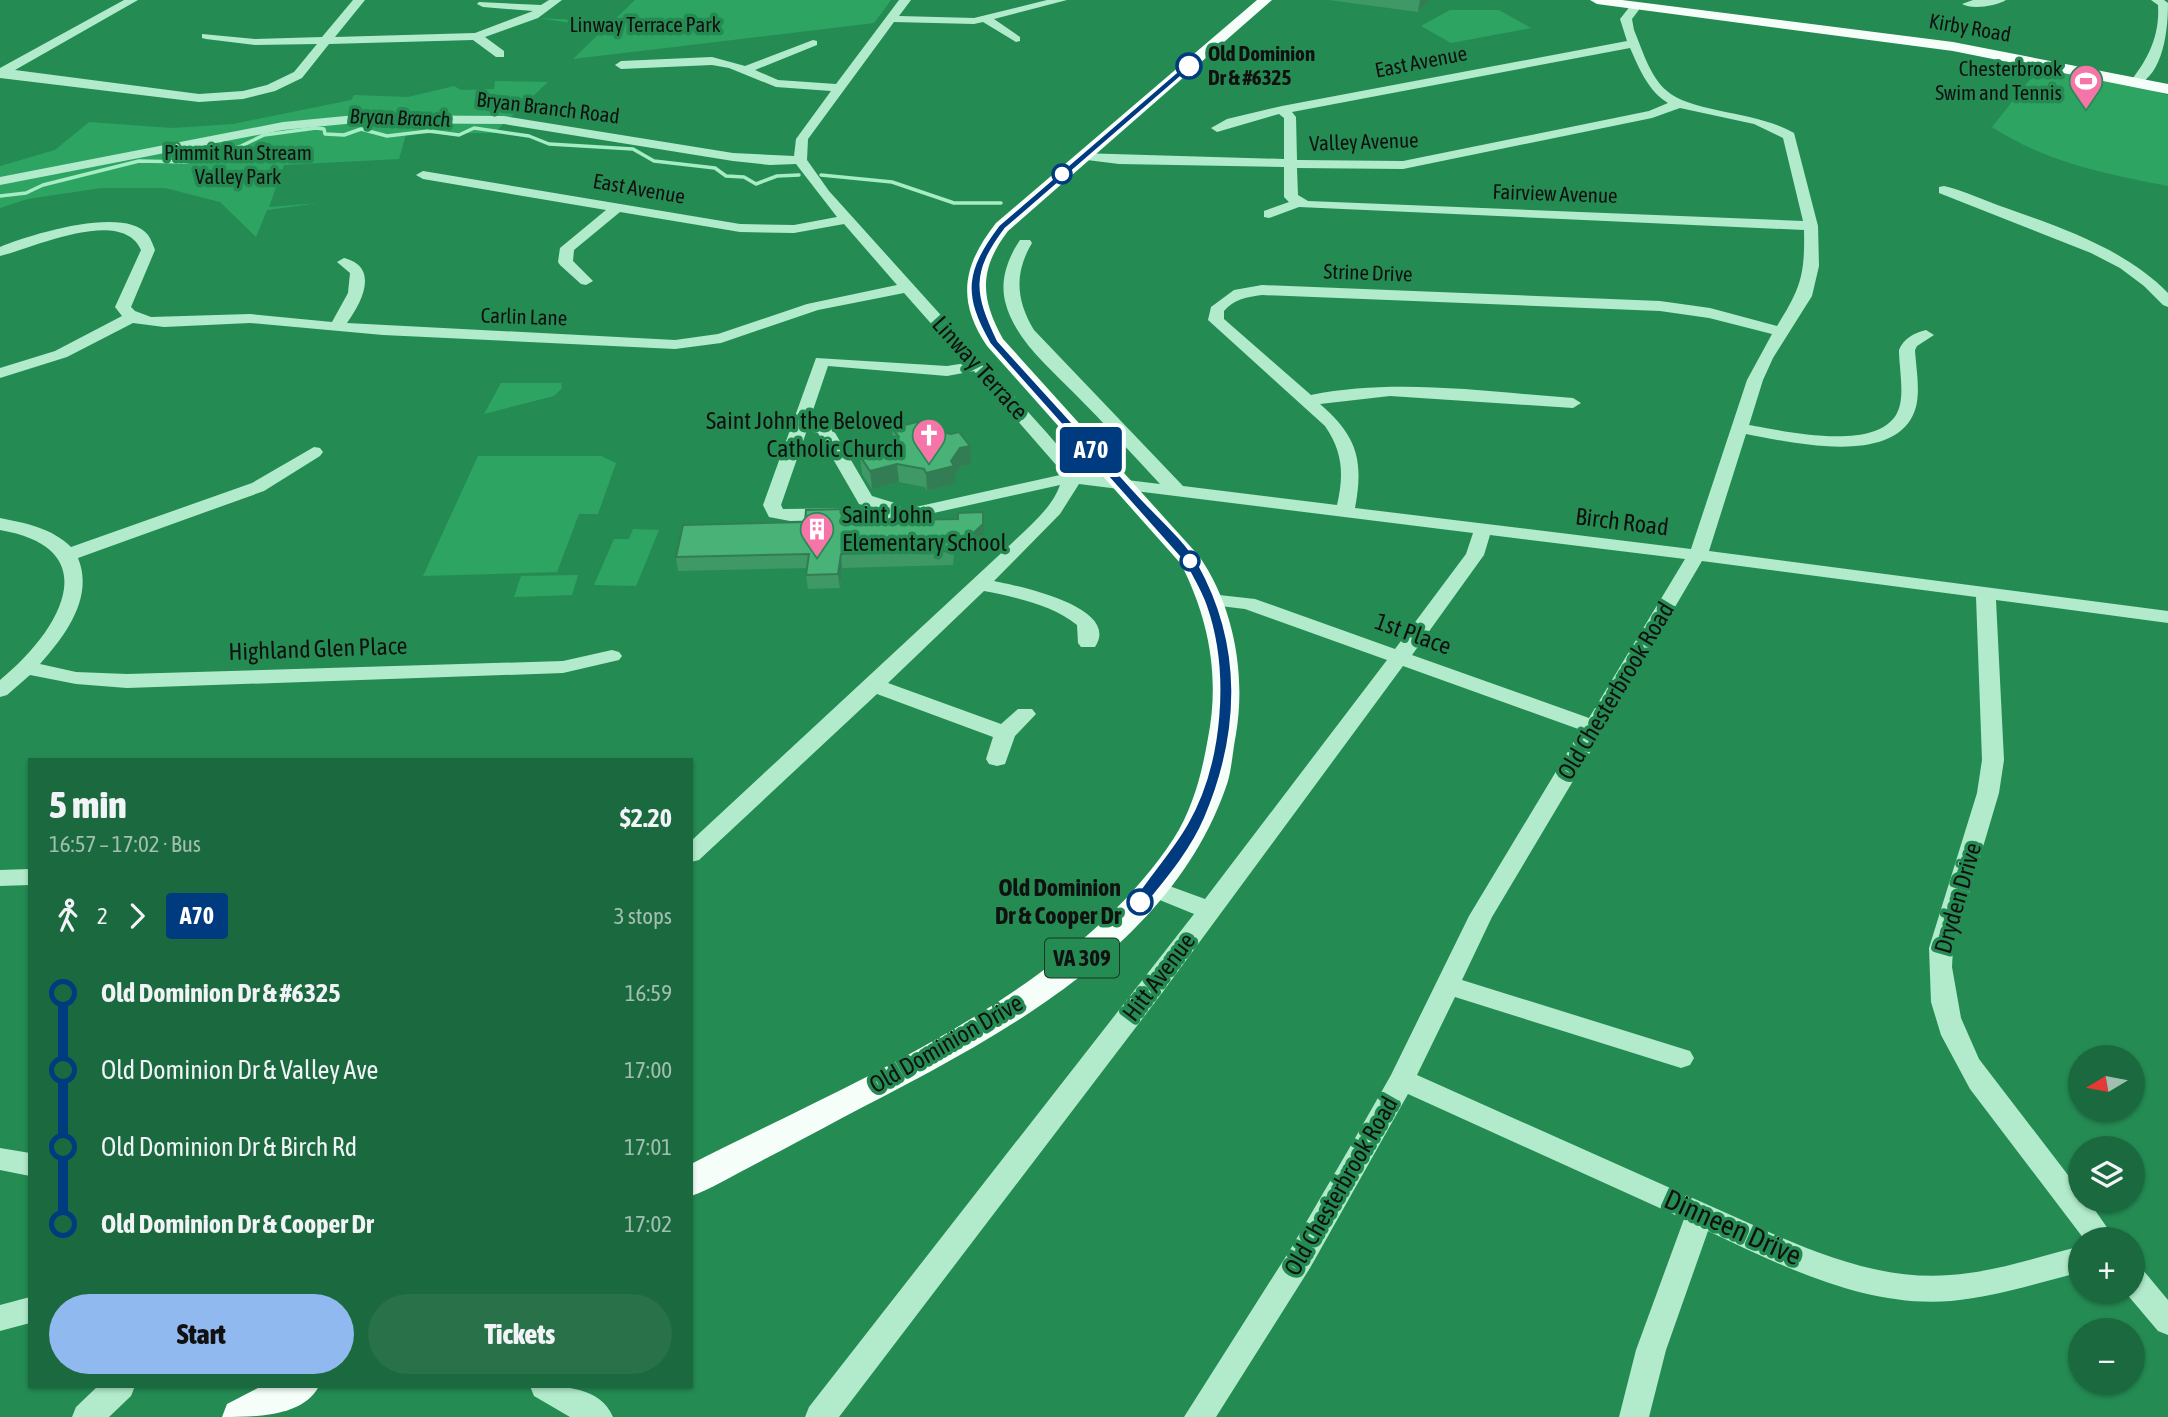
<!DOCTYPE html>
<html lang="en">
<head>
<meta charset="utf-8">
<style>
	:root { --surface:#1b693e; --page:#287149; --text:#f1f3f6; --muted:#a0bfb0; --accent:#90b9f0 }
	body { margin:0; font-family:"Asap Condensed",sans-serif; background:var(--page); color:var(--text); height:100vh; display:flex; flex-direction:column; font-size:26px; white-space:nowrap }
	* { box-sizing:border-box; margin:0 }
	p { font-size:23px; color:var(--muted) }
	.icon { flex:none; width:38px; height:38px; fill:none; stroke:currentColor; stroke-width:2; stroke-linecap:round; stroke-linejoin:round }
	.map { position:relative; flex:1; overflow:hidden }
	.details { position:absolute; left:28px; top:758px; width:665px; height:630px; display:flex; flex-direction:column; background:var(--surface); border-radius:0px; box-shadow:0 2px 5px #0004 }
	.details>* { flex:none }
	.badge { padding:0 14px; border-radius:5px; font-size:24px; line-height:46px }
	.needle { width:46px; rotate:260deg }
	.fabs { position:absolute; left:2068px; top:1045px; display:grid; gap:14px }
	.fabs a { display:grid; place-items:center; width:77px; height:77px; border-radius:50%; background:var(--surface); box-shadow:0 2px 5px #0004; font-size:35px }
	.map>.badge { position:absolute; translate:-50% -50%; box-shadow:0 0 0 4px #fff }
	.legs { display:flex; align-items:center; gap:10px; height:77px; padding:0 21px; font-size:23px }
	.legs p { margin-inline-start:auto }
	.summary { display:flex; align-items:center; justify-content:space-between; height:119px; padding:0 21px }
	h1 { font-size:38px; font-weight:800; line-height:52px }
	.cta { display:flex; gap:14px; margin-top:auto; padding:14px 21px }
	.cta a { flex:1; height:80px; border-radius:42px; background:var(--accent); color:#111; font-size:28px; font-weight:800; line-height:80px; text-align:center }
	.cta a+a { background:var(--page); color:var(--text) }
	ul { padding:0 21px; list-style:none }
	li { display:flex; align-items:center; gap:24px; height:77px; font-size:26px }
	li i { display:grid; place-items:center; width:10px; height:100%; margin:0 9px; background:currentColor }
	li i::after { content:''; width:18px; height:18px; margin:-9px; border:5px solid; border-radius:50%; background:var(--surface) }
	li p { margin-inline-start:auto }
	li:first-child i { background:linear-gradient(#0000 50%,currentColor 0) }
	li:last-child i { background:linear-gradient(currentColor 50%,#0000 0) }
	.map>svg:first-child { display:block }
</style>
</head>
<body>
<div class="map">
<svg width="2168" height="1417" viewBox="0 0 2168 1417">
	<rect width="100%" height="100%" fill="#248c53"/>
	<g fill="#2ea462">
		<path d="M635 0H891L874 23 573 59 609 24 571 23 539 18 612 22Z"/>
		<path d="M1450 10H1499L1531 28 1451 43 1421 26Z"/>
		<path d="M2043 63 2168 95V186C2104 173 2048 163 1992 127Z"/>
		<path d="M495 81 548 82 494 133 406 134 399 159 284 165 269 207 319 203 267 210 256 237 220 202 165 188H101L28 199 0 208V166L55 150 89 122 172 128 233 124 351 100 354 95 408 97 454 86 461 90 494 89Z"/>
		<path d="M501 383H561L562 388 554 396 484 414Z"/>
		<path d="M478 456H601L616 463 598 514H579L557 572 423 576Z"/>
		<path d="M633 529 659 530 636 586 594 585 614 539H629Z"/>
		<path d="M578 575 572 595 514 597 521 576Z"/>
	</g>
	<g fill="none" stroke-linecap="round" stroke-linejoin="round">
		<g stroke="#a6ecc4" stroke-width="3.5">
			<path d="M821 175 892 182 954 203H1001"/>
			<path d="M0 196 26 193 43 185 139 161 187 162 208 153 239 147 264 135 316 128 324 129 325 134 344 135 361 129 387 136 429 131 459 135 474 128 529 136 549 144 633 149 654 161 715 168 726 176 744 177 756 184 777 176 799 175"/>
		</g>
		<g fill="#b2ebcb" fill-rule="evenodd">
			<path d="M124 0H138L15 70 199 94 243 91 267 85 294 72 317 44 255 45 206 39 202 38V34L255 39 322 37 353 0H365L335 37 475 33 533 11 483 7 477 4 479 2 541 5 549 0H562L538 18 485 37 504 51V57H496L473 40 329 44 302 78 275 91 243 99 199 102 0 78V68Z"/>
			<path d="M899 0H911L899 16 974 18 1047 0H1067L994 19 1020 37V41L1016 42 983 22 974 24 894 22 808 139 807 160 829 191 1047 433 1071 461 1077 474 1160 484C1132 454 1104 423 1075 394 1049 367 1014 339 1005 301 1000 279 1008 258 1020 240H1030L1032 243C1014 273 1016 300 1034 330L1183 486 1337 505C1344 475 1343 452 1325 426L1208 320 1211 307 1234 290 1262 285 1660 301 1710 308 1777 326C1801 288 1805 274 1804 230L1299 207 1269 218 1264 217V211L1289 202 1284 197V167L1119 164 1079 159V153L1284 159V118L1279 114 1217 132 1211 128 1227 119 1282 106 1627 41 1620 19 1631 5 1635 4 1641 7 1632 19 1634 30C1642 49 1650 77 1667 91 1692 113 1757 111 1794 133L1818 226 1819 266 1812 296 1773 358 1763 380 1749 425C1784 431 1873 452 1896 415 1906 399 1899 369 1899 350 1904 338 1914 333 1926 330L1934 335 1917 346 1915 350C1916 369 1922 397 1913 415 1889 466 1789 442 1746 434L1709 551 2168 611V623L1996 600 2004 760 1999 793 1953 948 1952 967 1961 1018 1979 1059 2081 1192V1200H2088L2115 1239H2084L1970 1089 1941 1035 1931 1002 1929 948 1977 793 1982 760 1976 597 1702 561 1605 726 1607 728 1601 734 1492 917 1462 980 1690 1051 1694 1058 1690 1065 1681 1068 1455 997 1417 1075 1780 1237C1834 1260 1891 1280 1950 1275 1995 1272 2038 1257 2081 1246V1272C2038 1283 1995 1297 1951 1301 1866 1308 1782 1266 1708 1231L1666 1350 1649 1417H1619L1636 1350 1684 1219 1408 1094 1310 1268 1216 1417H1184L1290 1250 1350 1147 1391 1075 1469 916 1581 730 1403 666 1162 993 839 1417H805L809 1407 1194 914 1145 894 1141 888 1145 882 1153 880 1205 899 1387 660 1245 609 1203 604 1200 600 1203 596 1210 594 1255 599 1395 649 1466 554 1473 533 1079 484 1060 514 994 581C1018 586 1122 607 1095 647H1081L1078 643 1077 625C1053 605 1015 597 984 591L888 683 1001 724 1018 709H1032L1036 714 1015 736 1005 764 997 766 989 764 986 759 993 737 877 694 699 860 691 862V841L1010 545C1027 528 1052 509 1060 485L911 518 790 521 769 517 763 505 816 358 947 366 966 363 904 293 818 310 721 343 675 349 383 335 250 323 164 327 133 323 67 357 0 378V368L55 351 122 316 115 307 141 250C122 206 33 248 0 256V247C29 235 125 205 148 235 151 239 153 245 155 250L131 307 135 311 151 317 250 314 332 322 348 293 350 273 337 262 344 258C380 267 362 302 347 323L675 340 718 334 807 304 897 285 844 224 794 233 740 232 620 212 574 250 573 261 593 281 586 285 581 284 560 265 558 262 560 248 606 210 423 179 416 175 423 171 740 224 794 225 837 217 796 164 770 165 733 161 504 124 356 123 283 130 0 185V177L283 122 356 115 504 116 733 153 794 156 796 139 831 91 776 87 729 68 712 65 621 69 615 65 621 61 712 57 745 66 813 40 817 41V45L755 70 778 80 836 84ZM1630 48C1639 68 1648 91 1668 103L1649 111 1403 161 1297 160 1296 117 1292 112ZM1680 108 1754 124 1783 138 1803 221 1308 201 1298 195 1297 168 1403 169 1652 118ZM1262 295 1660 311 1709 318 1772 334 1747 380 1691 549 1355 508C1364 460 1357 436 1320 404L1390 396 1573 408 1581 403 1573 398C1486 392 1397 378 1311 395L1224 319V311C1234 299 1247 297 1262 295ZM828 366 947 376 974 371 1057 466 1060 475 911 508H901L898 504 872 496 831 426 810 419ZM807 430 818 433 859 504 874 508 783 509 781 505ZM1490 535 1685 559 1589 718 1412 655 1484 555Z"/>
			<path d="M1973 0H2006C1996 6 1972 10 1962 4Z"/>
			<path d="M2151 0H2164L2168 3C2168 29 2164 74 2136 86L2130 82C2148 59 2160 36 2158 5Z"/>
			<path d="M1944 186C1965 191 1985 201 2006 208 2062 228 2125 249 2168 293V307L2163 305 2144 286 2120 268 2091 253 1939 193V187Z"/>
			<path d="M314 447 320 448 323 452 320 456 264 491 78 558C94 597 66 635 40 664L76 672 127 674 563 661 612 650 619 652 622 656 619 660 563 673 127 688 76 684 30 675 7 695 0 697V680C58 633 110 549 0 530V518C25 523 52 528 71 547L252 483Z"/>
			<path d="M30 869V885L0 886V870Z"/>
			<path d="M0 1148 30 1153V1176L0 1170Z"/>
			<path d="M2133 1266 2143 1270 2168 1300V1335L2158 1331 2125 1292H2133Z"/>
			<path d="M30 1297V1323L0 1331V1305Z"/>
			<path d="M98 1386H135L131 1396 109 1417H72L76 1407Z"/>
			<path d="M530 1386C559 1386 600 1385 613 1417H570L534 1396Z"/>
		</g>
		<g fill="#f6fefa" fill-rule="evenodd">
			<path d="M1257 0H1272L1008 231C979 269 980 298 1003 339L1199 556C1234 606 1246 675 1236 734 1233 749 1232 766 1228 781 1172 952 990 1041 842 1118 811 1135 780 1151 748 1168 730 1177 711 1189 691 1196V1164C852 1082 1073 993 1174 838 1193 808 1202 773 1208 738 1220 677 1209 619 1181 564L987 346C956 300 963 265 996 223Z"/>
			<path d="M1590 0H1622L1953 42 2168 84V94L1953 51 1597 4Z"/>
			<path d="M262 1386H319C303 1417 255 1417 222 1417L227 1404Z"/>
		</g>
	</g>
	<g fill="#3e9966">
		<path d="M1329 0H1430L1418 12Z"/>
		<path d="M892 428H922L971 464 961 466 955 475V484L927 491 925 487 899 482 872 489 862 474 860 456 888 449 893 443Z"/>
		<path d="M844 521 984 538 968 552 954 553 953 565 842 568 840 588 808 589 806 575 807 568 678 571 676 557Z"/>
	</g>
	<g fill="#327d53">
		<path d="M1420 0H1430L1418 12Z"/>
		<path d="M970 446 971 464 961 466 955 475V484L927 491 926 473 951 461 960 448Z"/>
		<path d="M897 464 899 482 872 489 870 471Z"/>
		<path d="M983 512 984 538 968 552 967 539Z"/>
		<path d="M841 554 842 568 840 588 838 574Z"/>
	</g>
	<g fill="#48b277" stroke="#327d53" stroke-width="2">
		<path d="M917 422 922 428 951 434 959 432 970 446 960 448 951 461 954 466 926 473 924 469 897 464 870 471 860 456 888 449 899 437 892 428Z"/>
		<path d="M843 509 841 521 958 519V513L983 512V524L967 539H953V551L841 554 838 574 806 575 809 554 676 557 683 525 805 522 806 510Z"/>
	</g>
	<path fill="#003b80" stroke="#fff" stroke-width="2" d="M1186 64 1193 66 1005 229C972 273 975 293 998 341 1045 392 1091 444 1138 495 1156 515 1185 540 1198 563 1244 645 1241 733 1205 818 1191 851 1167 879 1145 906L1140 908 1132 902C1149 875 1171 852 1187 824 1222 763 1229 672 1206 606 1201 591 1192 577 1185 563L990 344C961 294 965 270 999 225Z"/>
	<defs>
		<symbol id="stadium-pin" viewBox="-11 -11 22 30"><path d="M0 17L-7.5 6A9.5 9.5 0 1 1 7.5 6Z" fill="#f675a8" stroke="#248c53"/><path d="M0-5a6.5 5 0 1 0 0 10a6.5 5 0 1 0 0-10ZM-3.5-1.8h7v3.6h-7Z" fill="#fff"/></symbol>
		<symbol id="church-pin" viewBox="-11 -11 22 30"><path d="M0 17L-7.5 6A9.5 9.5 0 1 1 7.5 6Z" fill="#f675a8" stroke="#248c53"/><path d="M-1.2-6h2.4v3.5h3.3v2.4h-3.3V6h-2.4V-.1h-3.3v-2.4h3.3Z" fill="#fff"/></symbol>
		<symbol id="building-pin" viewBox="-11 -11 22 30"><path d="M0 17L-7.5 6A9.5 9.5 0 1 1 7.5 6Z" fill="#f675a8" stroke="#248c53"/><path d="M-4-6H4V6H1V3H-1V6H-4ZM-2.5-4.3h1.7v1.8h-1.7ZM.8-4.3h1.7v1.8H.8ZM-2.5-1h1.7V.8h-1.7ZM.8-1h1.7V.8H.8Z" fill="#fff"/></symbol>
	</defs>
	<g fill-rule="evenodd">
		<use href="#stadium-pin" x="2067" y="62" width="38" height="52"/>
		<use href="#church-pin" x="910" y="416" width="38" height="52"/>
		<use href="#building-pin" x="798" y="510" width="38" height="52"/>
	</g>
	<g fill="#fff" stroke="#003b80" stroke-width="3.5">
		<circle cx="1189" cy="66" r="12"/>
		<circle cx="1062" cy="174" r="9"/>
		<circle cx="1190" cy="561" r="9"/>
		<circle cx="1140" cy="902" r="12"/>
	</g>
	<g text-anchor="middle" stroke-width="7" stroke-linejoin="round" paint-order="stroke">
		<g font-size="21" fill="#111" stroke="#248c53">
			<text x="645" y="32">Linway Terrace Park</text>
			<text x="238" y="160">Pimmit Run Stream<tspan x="238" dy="24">Valley Park</tspan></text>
		</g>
		<g font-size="21" fill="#111" stroke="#248c53">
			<text transform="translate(1970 28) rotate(10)" y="7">Kirby Road</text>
			<text transform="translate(1421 62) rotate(-11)" y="7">East Avenue</text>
			<text transform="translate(548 108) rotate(7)" y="7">Bryan Branch Road</text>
			<text transform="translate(1364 142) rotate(-2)" y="7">Valley Avenue</text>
			<text transform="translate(639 189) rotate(10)" y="7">East Avenue</text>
			<text transform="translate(1555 194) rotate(2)" y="7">Fairview Avenue</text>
			<text transform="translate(1368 273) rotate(2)" y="7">Strine Drive</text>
			<text transform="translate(524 317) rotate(2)" y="7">Carlin Lane</text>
		</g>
		<g font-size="21" font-weight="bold" fill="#111" stroke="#248c53" text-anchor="start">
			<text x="1208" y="61">Old Dominion<tspan x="1208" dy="24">Dr &amp; #6325</tspan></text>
		</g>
		<g font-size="21" fill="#111" stroke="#248c53" text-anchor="end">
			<text x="2062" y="76">Chesterbrook<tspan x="2062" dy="24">Swim and Tennis</tspan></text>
		</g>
		<g font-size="21" font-style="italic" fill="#111" stroke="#248c53">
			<text transform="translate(400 118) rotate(2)" y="7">Bryan Branch</text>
		</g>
		<rect fill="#248c53" stroke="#173625" stroke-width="2" x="1045" y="938.5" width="74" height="39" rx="5"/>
		<g font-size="23" font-weight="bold" fill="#111">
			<text x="1082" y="966">VA 309</text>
		</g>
		<g font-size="24" fill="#111" stroke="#248c53">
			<text transform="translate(980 368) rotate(48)" y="8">Linway Terrace</text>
			<text transform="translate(1622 522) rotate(7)" y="8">Birch Road</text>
			<text transform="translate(1413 634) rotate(20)" y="8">1st Place</text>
			<text transform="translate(318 649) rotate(-2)" y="8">Highland Glen Place</text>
			<text transform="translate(1616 691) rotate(-59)" y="8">Old Chesterbrook Road</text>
			<text transform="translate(1958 898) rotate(-74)" y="8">Dryden Drive</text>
			<text transform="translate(1159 977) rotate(-53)" y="8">Hitt Avenue</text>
			<text transform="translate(946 1044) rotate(-30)" y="8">Old Dominion Drive</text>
			<text transform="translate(1341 1186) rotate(-60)" y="8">Old Chesterbrook Road</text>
		</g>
		<g font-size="24" fill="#111" stroke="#248c53" text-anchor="end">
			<text x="904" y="429">Saint John the Beloved<tspan x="904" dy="28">Catholic Church</tspan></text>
			<text x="842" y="523" text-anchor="start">Saint John<tspan x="842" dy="28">Elementary School</tspan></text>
		</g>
		<g font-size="24" font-weight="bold" fill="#111" stroke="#248c53" text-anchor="end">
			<text x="1121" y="896">Old Dominion<tspan x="1121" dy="28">Dr &amp; Cooper Dr</tspan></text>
		</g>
		<g font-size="28" fill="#111" stroke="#248c53">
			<text transform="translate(1733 1227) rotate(24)" y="10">Dinneen Drive</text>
		</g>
	</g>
</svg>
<div class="fabs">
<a><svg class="needle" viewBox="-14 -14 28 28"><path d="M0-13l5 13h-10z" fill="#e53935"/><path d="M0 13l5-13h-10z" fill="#a0bfb0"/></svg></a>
<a><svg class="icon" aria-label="layers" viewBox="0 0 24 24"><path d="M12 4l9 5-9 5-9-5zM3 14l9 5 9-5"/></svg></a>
<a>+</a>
<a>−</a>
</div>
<b class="badge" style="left:1091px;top:450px;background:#003b80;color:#fff">A70</b>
<section class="details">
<div class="summary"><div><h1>5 min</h1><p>16:57 – 17:02 · Bus</p></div><b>$2.20</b></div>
<div class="legs"><svg class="icon" aria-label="walk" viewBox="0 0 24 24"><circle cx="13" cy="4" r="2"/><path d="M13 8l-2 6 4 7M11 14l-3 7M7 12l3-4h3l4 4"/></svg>2<svg class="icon" aria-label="forward" viewBox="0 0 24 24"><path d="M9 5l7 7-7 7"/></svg><b class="badge" style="background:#003b80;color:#fff">A70</b><p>3 stops</p></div>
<ul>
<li><i style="color:#003b80"></i><b>Old Dominion Dr &amp; #6325</b><p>16:59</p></li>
<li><i style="color:#003b80"></i><span>Old Dominion Dr &amp; Valley Ave</span><p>17:00</p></li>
<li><i style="color:#003b80"></i><span>Old Dominion Dr &amp; Birch Rd</span><p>17:01</p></li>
<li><i style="color:#003b80"></i><b>Old Dominion Dr &amp; Cooper Dr</b><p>17:02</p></li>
</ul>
<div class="cta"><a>Start</a><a>Tickets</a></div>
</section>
</div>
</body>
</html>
